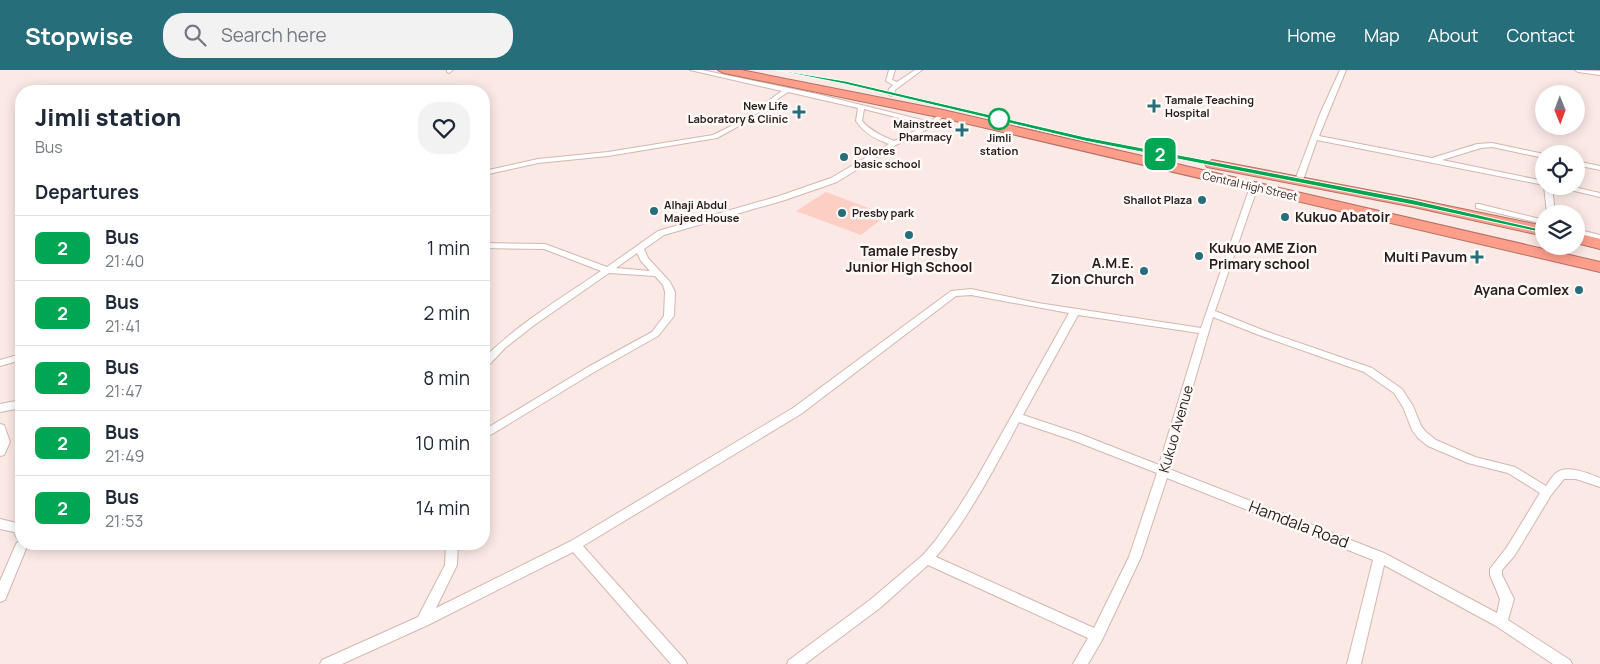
<!DOCTYPE html>
<html lang="en">
<head>
<meta charset="utf-8">
<style>
	:root { --surface:#fff; --page:#f2f2f3; --text:#1f2937; --muted:#747a83; --line:#e0e1e3; --accent:#276e7b }
	body { margin:0; font-family:Manrope,sans-serif; background:var(--page); color:var(--text); height:100vh; display:flex; flex-direction:column; font-size:19px; white-space:nowrap }
	* { box-sizing:border-box; margin:0 }
	p { font-size:16px; color:var(--muted) }
	.icon { flex:none; width:28px; height:28px; fill:none; stroke:currentColor; stroke-width:2; stroke-linecap:round; stroke-linejoin:round }
	.map { position:relative; flex:1; overflow:hidden }
	.side { position:absolute; left:15px; top:15px; width:475px; height:465px; display:flex; flex-direction:column; background:var(--surface); border-radius:20px; box-shadow:0 2px 12px #0003 }
	.side>* { flex:none }
	.badge { padding:0 10px; border-radius:8px; font-size:18px; line-height:32px }
	.needle { width:32px; rotate:179deg }
	.buttons { position:absolute; left:1535px; top:15px; display:grid; gap:10px }
	.buttons a { display:grid; place-items:center; width:50px; height:50px; border-radius:50%; background:var(--surface); box-shadow:0 2px 12px #0003; font-size:25px }
	.map>.badge { position:absolute; translate:-50% -50%; box-shadow:0 0 0 2px #fff }
	h2 { padding:0 20px; font-size:19px; line-height:45px }
	.round { display:grid; place-items:center; flex:none; width:52px; height:52px; border-radius:20px; background:var(--page) }
	.summary { display:flex; align-items:center; justify-content:space-between; height:85px; padding:0 20px }
	h1 { font-size:24px; font-weight:800; line-height:38px }
	ul { padding:0; list-style:none }
	li { display:flex; align-items:center; gap:15px; height:65px; padding:0 20px; border-top:1px solid var(--line) }
	li div { flex:1 }
	li b { display:block; font-size:19px }
	li em { font-style:normal }
	li .badge { min-width:55px; font-weight:700; text-align:center }
	header { display:flex; align-items:center; gap:30px; box-sizing:border-box; height:70px; padding:0 25px; background:var(--accent); color:#fff }
	header strong { font-size:24px }
	nav { display:flex; gap:28px; margin-inline-start:auto; font-size:18px }
	.search { width:350px; height:45px; background:var(--page); display:flex; align-items:center; gap:12px; box-sizing:border-box; padding:0 18px; border-radius:20px; color:var(--muted); font-size:19px }
	.map>svg:first-child { display:block }
</style>
</head>
<body>
<header>
<strong>Stopwise</strong>
<div class="search"><svg class="icon" aria-label="search" viewBox="0 0 24 24"><circle cx="10" cy="10" r="6"/><path d="M15 15l6 6"/></svg>Search here</div>
<nav><a>Home</a><a>Map</a><a>About</a><a>Contact</a></nav>
</header>
<div class="map">
<svg width="1600" height="594" viewBox="0 0 1600 594">
	<rect width="100%" height="100%" fill="#fbe9e5"/>
	<path fill="#fdcec4" d="M826 122 887 145 861 165 796 141Z"/>
	<g fill="none" stroke-linecap="round" stroke-linejoin="round">
		<defs>
			<g id="street">
				<path d="M447 0H453L449 3 447 2Z"/>
				<path d="M690 0H702L817 24 930 52 941 43 946 44 930 58 896 75 837 112 785 130 664 165 644 179 648 188 670 212 675 222 674 246 658 266 596 301 484 369V360L588 297 652 262 664 246 665 222 663 215 655 206 609 203 533 256 505 278 488 296 484 297V288C518 254 561 228 601 201L544 179 484 178V173L545 174 607 197 658 161 779 126 831 108 889 74C875 69 864 63 856 51L858 38 788 22 737 57 717 68 608 86 538 93 484 105V101L538 89 608 82 713 65 733 55 782 21ZM864 39 927 55 894 71C882 66 871 61 862 51ZM637 183 641 191 650 201 616 198Z"/>
				<path d="M889 0H895L892 10 897 12 915 0H922L895 20 894 24 891 26 888 24 889 19 893 15 886 11Z"/>
				<path d="M1340 0H1346L1319 66 1432 88 1477 74 1492 73 1544 84V88L1492 77 1481 78 1442 90 1544 111V115L1317 70 1303 110 1302 112H1296L1295 110 1320 44Z"/>
				<path d="M1575 0 1600 1V5L1578 2Z"/>
				<path d="M1576 91 1600 96V100L1576 95Z"/>
				<path d="M1251 114H1254L1258 116 1215 241 1265 261 1372 298 1402 319 1413 336 1421 356 1426 362 1436 370 1475 387 1515 397 1546 416C1549 412 1552 406 1556 403 1568 394 1589 404 1600 408V417L1576 409H1564L1551 425 1515 485 1502 500V505L1514 529 1508 550 1570 590 1572 594H1553L1496 556 1384 495 1361 594H1347L1373 490 1167 408 1141 487 1102 570 1088 594H1073L1088 568 928 495 880 538 805 594H787L789 590 870 530 923 485 935 471 957 440 977 408 1069 243 971 225 956 226 801 344 583 476 685 590 687 594H671L573 482 428 555 342 594H320L322 590 418 547 445 495 446 474H458L457 495 436 538 571 471 793 338 951 221 971 219 1038 233 1201 258ZM1078 245 1199 263 1159 395 1080 364 1023 345ZM1213 247 1259 265 1364 302 1394 323 1403 337 1412 360 1418 368 1428 376 1468 393 1508 403 1540 423 1507 477 1490 499V505L1500 529 1497 543 1384 483 1169 399ZM1019 352 1072 370 1157 403 1129 487 1094 558 936 487C970 446 994 399 1019 352Z"/>
				<path d="M1544 116H1552L1555 144H1547Z"/>
				<path d="M1553 116H1569L1600 123V127Z"/>
				<path d="M1476 134H1479L1544 150V154L1476 138Z"/>
				<path d="M1576 159 1600 165V169L1576 164Z"/>
				<path d="M21 284V290L0 296V290Z"/>
				<path d="M21 330V338L0 342V334Z"/>
				<path d="M0 354 4 355 10 372 4 385 0 386Z"/>
				<path d="M0 449 21 454V474H28L5 530 0 532V511L16 474 20 470 17 468 14 462 0 459Z"/>
			</g>
			<g id="highway">
				<path d="M718 0H741L943 40 1600 192V202L943 48 724 3Z"/>
				<path d="M1212 90 1414 129 1544 156V166L1414 137 1207 97 1205 94Z"/>
				<path d="M1576 163 1600 169V179L1576 173Z"/>
			</g>
		</defs>
		<use href="#street" stroke="#d3b6b0" stroke-width="2"/>
		<use href="#highway" stroke="#b27164" stroke-width="2"/>
		<use href="#street" fill="#fff" fill-rule="evenodd"/>
		<use href="#highway" fill="#fd9e8b" fill-rule="evenodd"/>
	</g>
	<path fill="#00a651" stroke="#fff" d="M775 0H778L845 11 1085 67 1414 130 1548 161 1544 163 1414 135 1085 71 845 14Z"/>
	<g fill="#276e7b" stroke="#fff9f8" stroke-width="2">
		<path d="M1151.5 28.5h5v5h5v5h-5v5h-5v-5h-5v-5h5z"/>
		<path d="M796.5 34.5h5v5h5v5h-5v5h-5v-5h-5v-5h5z"/>
		<path d="M959.5 52.5h5v5h5v5h-5v5h-5v-5h-5v-5h5z"/>
		<circle cx="844" cy="87" r="5"/>
		<circle cx="1202" cy="130" r="5"/>
		<circle cx="654" cy="141" r="5"/>
		<circle cx="842" cy="143" r="5"/>
		<circle cx="1285" cy="147" r="5"/>
		<circle cx="909" cy="165" r="5"/>
		<circle cx="1199" cy="186" r="5"/>
		<path d="M1474.5 179.5h5v5h5v5h-5v5h-5v-5h-5v-5h5z"/>
		<circle cx="1144" cy="201" r="5"/>
		<circle cx="1579" cy="220" r="5"/>
	</g>
	<circle fill="#fff" stroke="#00a651" stroke-width="2.5" cx="999" cy="49" r="10"/>
	<g text-anchor="middle" stroke-width="5" stroke-linejoin="round" paint-order="stroke">
		<g font-size="11" font-weight="bold" fill="#281e1c" stroke="#fff9f8" text-anchor="start">
			<text x="1165" y="34">Tamale Teaching<tspan x="1165" dy="13">Hospital</tspan></text>
			<text x="788" y="40" text-anchor="end">New Life<tspan x="788" dy="13">Laboratory &amp; Clinic</tspan></text>
			<text x="952" y="58" text-anchor="end">Mainstreet<tspan x="952" dy="13">Pharmacy</tspan></text>
			<text x="854" y="85">Dolores<tspan x="854" dy="13">basic school</tspan></text>
			<text x="1192" y="134" text-anchor="end">Shallot Plaza</text>
			<text x="664" y="139">Alhaji Abdul<tspan x="664" dy="13">Majeed House</tspan></text>
			<text x="852" y="147">Presby park</text>
		</g>
		<g font-size="11" font-weight="bold" fill="#281e1c" stroke="#fff9f8">
			<text x="999" y="72">Jimli<tspan x="999" dy="13">station</tspan></text>
		</g>
		<g font-size="11" fill="#281e1c" stroke="#fff9f8">
			<text transform="translate(1250 116) rotate(13)" y="4">Central High Street</text>
		</g>
		<g font-size="14" font-weight="bold" fill="#281e1c" stroke="#fff9f8" text-anchor="end">
			<text x="1295" y="152" text-anchor="start">Kukuo Abatoir</text>
			<text x="1209" y="183" text-anchor="start">Kukuo AME Zion<tspan x="1209" dy="16">Primary school</tspan></text>
			<text x="909" y="186" text-anchor="middle">Tamale Presby<tspan x="909" dy="16">Junior High School</tspan></text>
			<text x="1467" y="192">Multi Pavum</text>
			<text x="1134" y="198">A.M.E.<tspan x="1134" dy="16">Zion Church</tspan></text>
			<text x="1569" y="225">Ayana Comlex</text>
		</g>
		<g font-size="14" fill="#281e1c" stroke="#fff9f8">
			<text transform="translate(1176 359) rotate(-74)" y="5">Kukuo Avenue</text>
		</g>
		<g font-size="16" fill="#281e1c" stroke="#fff9f8">
			<text transform="translate(1299 454) rotate(21)" y="6">Hamdala Road</text>
		</g>
	</g>
</svg>
<div class="buttons">
<a><svg class="needle" viewBox="-14 -14 28 28"><path d="M0-13l5 13h-10z" fill="#e53935"/><path d="M0 13l5-13h-10z" fill="#747a83"/></svg></a>
<a><svg class="icon" aria-label="locate" viewBox="0 0 24 24"><circle cx="12" cy="12" r="6"/><path d="M12 2v4M12 18v4M2 12h4M18 12h4"/></svg></a>
<a><svg class="icon" aria-label="layers" viewBox="0 0 24 24"><path d="M12 4l9 5-9 5-9-5zM3 14l9 5 9-5"/></svg></a>
</div>
<b class="badge" style="left:1160px;top:84px;background:#00a651;color:#fff">2</b>
<section class="side">
<div class="summary"><div><h1>Jimli station</h1><p>Bus</p></div><a class="round"><svg class="icon" aria-label="heart" viewBox="0 0 24 24"><path d="M12 20l-8-8c-3-5 5-10 8-4 3-6 11-1 8 4z"/></svg></a></div>
<h2>Departures</h2>
<ul>
<li><span class="badge" style="background:#00a651;color:#fff">2</span><div><b>Bus</b><p>21:40</p></div><em>1 min</em></li>
<li><span class="badge" style="background:#00a651;color:#fff">2</span><div><b>Bus</b><p>21:41</p></div><em>2 min</em></li>
<li><span class="badge" style="background:#00a651;color:#fff">2</span><div><b>Bus</b><p>21:47</p></div><em>8 min</em></li>
<li><span class="badge" style="background:#00a651;color:#fff">2</span><div><b>Bus</b><p>21:49</p></div><em>10 min</em></li>
<li><span class="badge" style="background:#00a651;color:#fff">2</span><div><b>Bus</b><p>21:53</p></div><em>14 min</em></li>
</ul>
</section>
</div>
</body>
</html>
